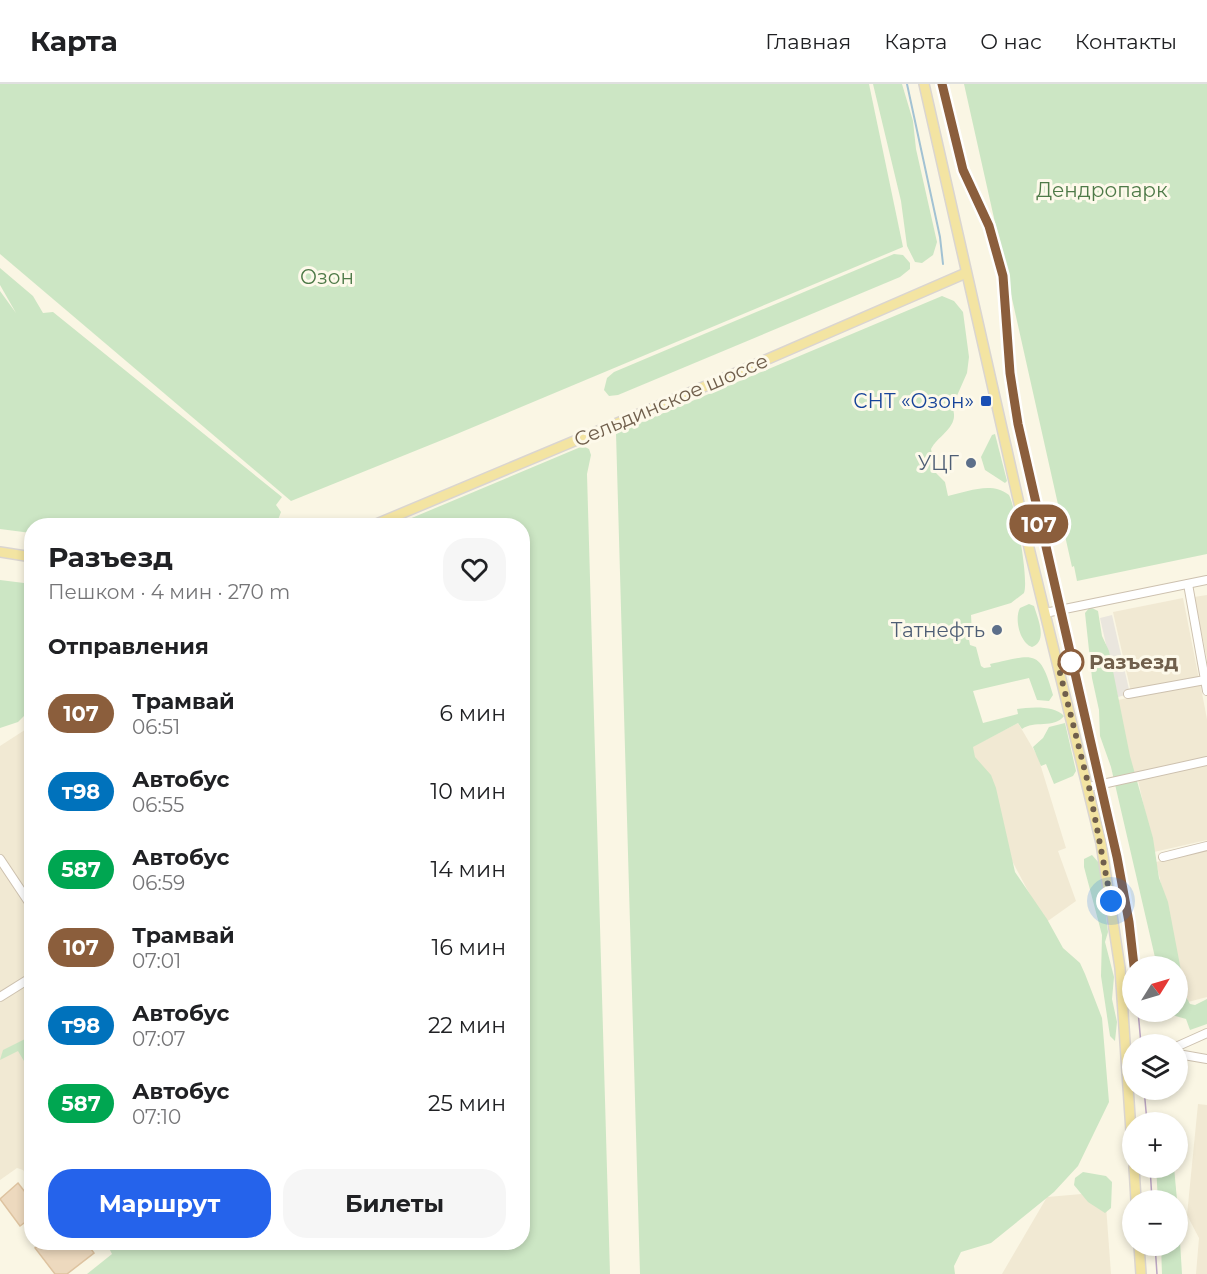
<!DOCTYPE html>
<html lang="ru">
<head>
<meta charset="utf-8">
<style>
	:root { --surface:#fff; --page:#f6f6f6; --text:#202124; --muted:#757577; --line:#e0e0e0; --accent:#2563eb }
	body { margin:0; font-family:Montserrat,sans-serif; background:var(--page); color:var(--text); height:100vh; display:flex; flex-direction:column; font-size:22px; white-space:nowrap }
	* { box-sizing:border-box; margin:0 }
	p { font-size:20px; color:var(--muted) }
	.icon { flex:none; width:33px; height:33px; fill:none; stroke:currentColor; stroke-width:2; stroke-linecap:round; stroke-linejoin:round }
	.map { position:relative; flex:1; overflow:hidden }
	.panel { position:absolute; left:24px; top:434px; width:506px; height:732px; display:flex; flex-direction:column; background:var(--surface); border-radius:24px; box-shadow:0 3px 9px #0003 }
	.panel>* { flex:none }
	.badge { padding:0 12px; border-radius:20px; font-size:21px; line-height:39px }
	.needle { width:39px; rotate:53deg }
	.controls { position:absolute; left:1122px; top:872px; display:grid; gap:12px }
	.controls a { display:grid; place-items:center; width:66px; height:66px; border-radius:50%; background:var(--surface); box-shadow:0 3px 9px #0003; font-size:30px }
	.you { position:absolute; width:30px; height:30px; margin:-15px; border:4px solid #fff; border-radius:50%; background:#1a73e8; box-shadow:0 0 0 9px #1a73e833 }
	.map>.badge { position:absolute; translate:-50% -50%; box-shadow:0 0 0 3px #fff }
	h2 { padding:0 24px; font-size:22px; line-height:54px }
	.round { display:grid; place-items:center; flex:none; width:63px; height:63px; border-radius:24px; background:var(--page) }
	.head { display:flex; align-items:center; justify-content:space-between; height:102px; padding:0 24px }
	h1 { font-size:28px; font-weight:700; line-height:45px }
	.primary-button { display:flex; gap:12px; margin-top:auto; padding:12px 24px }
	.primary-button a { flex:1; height:69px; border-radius:24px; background:var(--accent); color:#fff; font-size:24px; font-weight:700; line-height:69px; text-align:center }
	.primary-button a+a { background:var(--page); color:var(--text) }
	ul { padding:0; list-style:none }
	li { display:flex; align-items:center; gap:18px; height:78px; padding:0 24px }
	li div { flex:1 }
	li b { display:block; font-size:22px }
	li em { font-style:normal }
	li .badge { min-width:66px; font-weight:700; text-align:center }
	header { display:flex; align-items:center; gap:36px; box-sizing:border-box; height:84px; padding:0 30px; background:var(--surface); border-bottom:2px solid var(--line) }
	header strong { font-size:28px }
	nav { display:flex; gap:33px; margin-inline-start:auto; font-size:21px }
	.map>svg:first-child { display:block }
</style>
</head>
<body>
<header>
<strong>Карта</strong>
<nav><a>Главная</a><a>Карта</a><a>О нас</a><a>Контакты</a></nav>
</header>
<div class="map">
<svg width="1207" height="1190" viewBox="0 0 1207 1190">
	<rect width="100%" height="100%" fill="#faf6e4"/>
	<g fill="#f1e9d3">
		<path d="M1207 511V575L1194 513Z"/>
		<path d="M1183 514 1199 595 1131 608 1113 528Z"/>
		<path d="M1200 599 1207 635V674L1133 690 1118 616Z"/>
		<path d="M1018 639 1038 673 1066 764 1058 767 1076 817 1045 839 1010 773 968 665Z"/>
		<path d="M31 642V1097L23 1086 17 1084 0 1096V662Z"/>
		<path d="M1207 680V756L1154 768 1138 696Z"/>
		<path d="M1207 766V913L1188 918 1156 778Z"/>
		<path d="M1198 1020 1207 1021V1190H1196L1199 1154 1187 1131Z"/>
		<path d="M1105 1108 1111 1190H1002L1047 1113Z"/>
	</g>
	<path fill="#eae6de" d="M1112 531 1130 610 1118 613 1100 534Z"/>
	<g fill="#cce6c4">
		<path d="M0 0H869L903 163 452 352 291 417 0 170Z"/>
		<path d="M873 0H902L913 37 916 65 937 158 933 171 922 179 915 178 907 162 901 117Z"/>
		<path d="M964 0H1207V470L1077 497 1074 482 1072 483Z"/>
		<path d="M894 170 903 171 910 179V185L900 193 618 311 609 312 604 306 607 294 614 288Z"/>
		<path d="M0 184 33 212 43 229 53 228 282 413 276 421 281 428 276 441H32L31 449 0 445V207L16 229 0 201Z"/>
		<path d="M942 212 954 217 963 228 969 273 967 289 952 323C961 342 938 351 931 365L936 389 945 398 948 412C968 408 991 397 1009 411 1016 424 1029 496 1024 509L1011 519 971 531 972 549 968 550 970 561 976 563 981 582 984 584 991 583 990 580C1033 571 1040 563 1053 611L1049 617 1037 616 1029 594 973 607 983 639 1018 630 1017 625C1030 623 1055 621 1064 632 1054 645 1034 636 1022 645L1018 639 973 663 975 673 991 691 996 704 1015 788 1047 835 1063 864 1080 879 1085 890 1102 934 1109 1018 1078 1082 1054 1108 991 1159 961 1168 954 1182 955 1190H640L616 349Z"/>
		<path d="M995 350 1007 397 1005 399 985 386 981 373 992 351Z"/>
		<path d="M583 362 589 365 591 371 587 390 610 1190H87L112 1170 106 1158H522V441H395Z"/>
		<path d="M0 496 32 500 31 625 18 638 0 644Z"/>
		<path d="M1029 520 1034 522C1038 535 1048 557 1032 563 1020 559 1014 535 1020 524Z"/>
		<path d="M1090 523 1098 527 1102 552 1109 567 1130 672 1153 754 1159 794 1168 818 1186 913 1190 920 1195 921 1207 915V940L1190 946 1186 935 1172 931 1169 927H1178V882H1157L1111 683 1100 652 1099 626 1092 594 1085 529Z"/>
		<path d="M1065 639 1076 687 1073 692 1054 700 1046 680 1041 682 1033 663 1043 654 1049 643Z"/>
		<path d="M1092 771 1099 779 1101 792 1108 848 1105 858 1114 893 1112 915 1117 938 1115 957 1110 952 1101 892 1102 851 1084 783V775Z"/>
		<path d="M31 952 25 958 31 972V980L27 982 18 967 0 976 3 966Z"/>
		<path d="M1156 1083H1174L1177 1116H1158Z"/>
		<path d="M1083 1088 1106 1092 1112 1098 1111 1124 1105 1129 1088 1118 1074 1101 1075 1094Z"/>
		<path d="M1178 1125 1182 1190H1162L1161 1161H1178Z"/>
	</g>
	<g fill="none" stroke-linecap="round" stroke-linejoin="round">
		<path stroke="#a2c2d3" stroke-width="2" d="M907 0 940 153 943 180"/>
	</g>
	<g fill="#edd9be" stroke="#dec3a0" stroke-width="1.5">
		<path d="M18 1099 32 1117V1133L20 1142 0 1115Z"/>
		<path d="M43 1158H86L94 1169 67 1190H55L35 1164Z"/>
	</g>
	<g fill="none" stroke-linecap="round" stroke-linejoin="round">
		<defs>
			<g id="minor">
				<path d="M1188 500 1207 607"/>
				<path d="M1045 529 1207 496"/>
				<path d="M1128 610 1205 596"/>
				<path d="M1089 703 1207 677"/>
				<path d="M1163 773 1207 762"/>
				<path d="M0 775 32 823"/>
				<path d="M0 913 32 893"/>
				<path d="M1178 962 1207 949"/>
				<path d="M1178 970 1207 975"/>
			</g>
			<g id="major">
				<path d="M924 0 1030 468 1101 759 1120 884 1132 1062"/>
				<path d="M374 441 708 301 966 189"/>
				<path d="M0 468 32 473"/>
				<path d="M1134 1083 1136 1116"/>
				<path d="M1139 1161 1141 1190"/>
			</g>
		</defs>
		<use href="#minor" stroke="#cdc1af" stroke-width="10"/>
		<use href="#major" stroke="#dad5d0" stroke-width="12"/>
		<use href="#minor" stroke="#fff" stroke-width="8"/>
		<use href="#major" stroke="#f3e4a2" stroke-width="9"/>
		<g stroke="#baa4c2" stroke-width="1.5">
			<path d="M942 0 963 86 989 142 1003 192 1010 289 1018 340 1113 758 1129 839 1134 882"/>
			<path d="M1138 927 1141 960"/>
			<path d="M1144 1005 1147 1038"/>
			<path d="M1150 1083 1152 1116"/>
			<path d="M1155 1161 1157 1190"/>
		</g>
	</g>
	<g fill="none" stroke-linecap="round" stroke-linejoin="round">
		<defs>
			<path id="line" d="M942 0 963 86 989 142 1003 192 1010 289 1018 340 1117 773 1129 838 1134 882"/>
		</defs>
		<use href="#line" stroke="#fff" stroke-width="14"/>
		<use href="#line" stroke="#8b5e3c" stroke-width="9"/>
		<path stroke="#705f4c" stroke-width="6" stroke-dasharray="0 10.8" d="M1071 578 1058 581 1089 703 1111 817"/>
	</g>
	<rect fill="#1a4fb4" stroke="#fdf9ea" stroke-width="2" x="980" y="311" width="12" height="12" rx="3"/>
	<g fill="#5c6f8a" stroke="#fdf9ea" stroke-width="2">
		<circle cx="971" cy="379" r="6"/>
		<circle cx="997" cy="546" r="6"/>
	</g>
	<circle fill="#fff" stroke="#8b5e3c" stroke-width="3" cx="1071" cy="578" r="12"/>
	<g text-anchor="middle" stroke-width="6" stroke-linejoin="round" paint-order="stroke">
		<g font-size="20" fill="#4e7a48" stroke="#fdf9ea">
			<text x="1102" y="113">Дендропарк</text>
			<text x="327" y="200">Озон</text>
		</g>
		<g font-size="20" fill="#705f4c" stroke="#fdf9ea">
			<text transform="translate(671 316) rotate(-23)" y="7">Сельдинское шоссе</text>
		</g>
		<g font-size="20" fill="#164399" stroke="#fdf9ea" text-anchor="end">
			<text x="974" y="324">СНТ «Озон»</text>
		</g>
		<g font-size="20" fill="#4e5e75" stroke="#fdf9ea" text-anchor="end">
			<text x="959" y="386">УЦГ</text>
			<text x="985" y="553">Татнефть</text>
		</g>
		<g font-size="20" font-weight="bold" fill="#705f4c" stroke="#fdf9ea" text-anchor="start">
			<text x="1089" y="585">Разъезд</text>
		</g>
	</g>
</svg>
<div class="controls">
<a><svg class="needle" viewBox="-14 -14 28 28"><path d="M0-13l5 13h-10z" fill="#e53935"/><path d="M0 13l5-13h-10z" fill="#757577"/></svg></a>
<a><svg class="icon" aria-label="layers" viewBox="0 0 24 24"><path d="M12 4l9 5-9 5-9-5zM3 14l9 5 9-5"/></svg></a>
<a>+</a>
<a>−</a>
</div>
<div class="you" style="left:1111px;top:817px"></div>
<b class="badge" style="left:1039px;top:440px;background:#8b5e3c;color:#fff">107</b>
<section class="panel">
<div class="head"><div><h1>Разъезд</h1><p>Пешком · 4 мин · 270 m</p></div><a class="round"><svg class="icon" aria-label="heart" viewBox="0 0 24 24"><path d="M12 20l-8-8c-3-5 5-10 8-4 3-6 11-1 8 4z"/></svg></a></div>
<h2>Отправления</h2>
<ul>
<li><span class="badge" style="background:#8b5e3c;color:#fff">107</span><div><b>Трамвай</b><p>06:51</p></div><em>6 мин</em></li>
<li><span class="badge" style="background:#0072bc;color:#fff">т98</span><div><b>Автобус</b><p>06:55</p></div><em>10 мин</em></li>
<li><span class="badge" style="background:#00a651;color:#fff">587</span><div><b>Автобус</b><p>06:59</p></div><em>14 мин</em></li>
<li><span class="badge" style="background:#8b5e3c;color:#fff">107</span><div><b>Трамвай</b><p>07:01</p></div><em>16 мин</em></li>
<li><span class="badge" style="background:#0072bc;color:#fff">т98</span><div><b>Автобус</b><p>07:07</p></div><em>22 мин</em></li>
<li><span class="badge" style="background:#00a651;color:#fff">587</span><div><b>Автобус</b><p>07:10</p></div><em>25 мин</em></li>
</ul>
<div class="primary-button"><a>Маршрут</a><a>Билеты</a></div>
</section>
</div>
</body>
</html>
